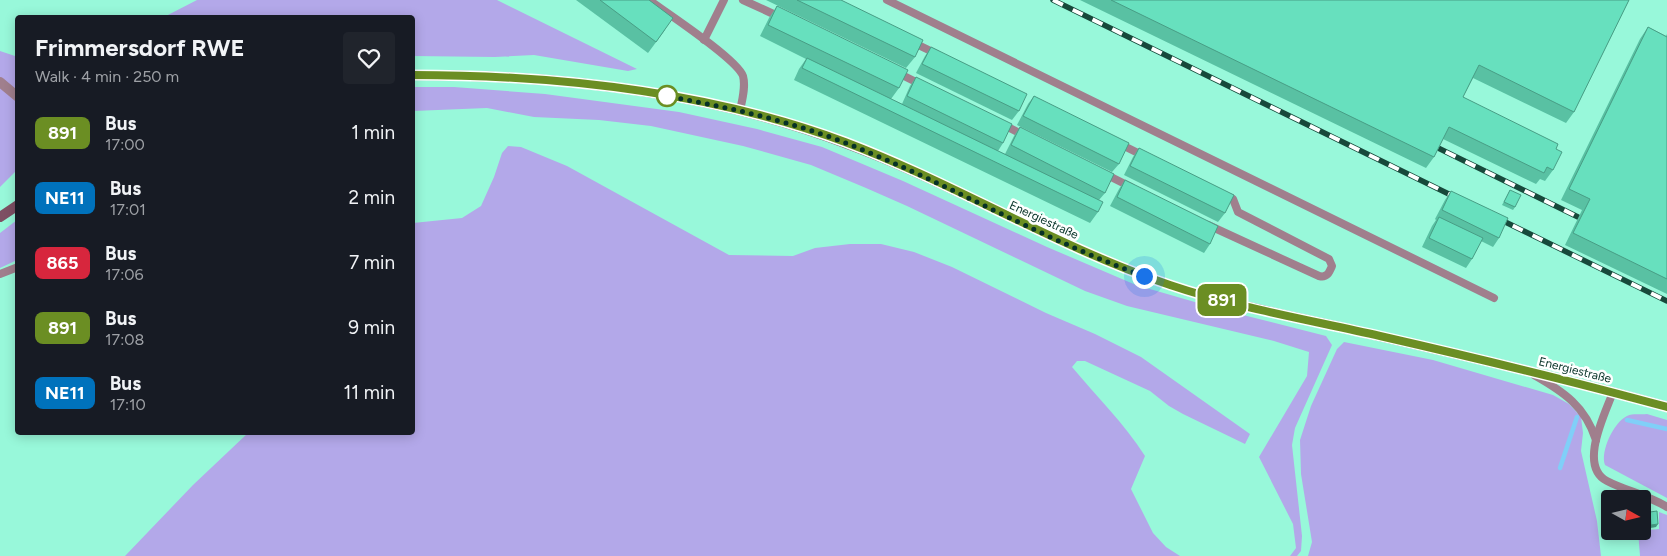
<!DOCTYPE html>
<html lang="en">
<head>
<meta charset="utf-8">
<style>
	:root { --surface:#171b24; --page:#20242c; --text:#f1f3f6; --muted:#9ea1a6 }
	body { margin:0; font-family:Figtree,sans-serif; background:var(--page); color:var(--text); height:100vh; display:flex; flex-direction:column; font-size:19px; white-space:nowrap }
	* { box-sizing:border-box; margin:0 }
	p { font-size:16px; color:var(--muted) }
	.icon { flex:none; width:28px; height:28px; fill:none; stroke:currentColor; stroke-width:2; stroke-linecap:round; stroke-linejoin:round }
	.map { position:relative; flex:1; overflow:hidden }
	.panel { position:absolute; left:15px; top:15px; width:400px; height:420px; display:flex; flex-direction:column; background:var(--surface); border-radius:5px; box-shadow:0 2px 12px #0003 }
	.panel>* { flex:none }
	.badge { padding:0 10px; border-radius:8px; font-size:18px; line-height:32px }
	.needle { width:32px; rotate:98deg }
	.buttons { position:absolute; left:1601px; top:490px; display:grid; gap:10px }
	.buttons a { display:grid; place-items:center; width:50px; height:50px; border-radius:5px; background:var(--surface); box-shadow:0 2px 12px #0003; font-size:25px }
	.you { position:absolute; width:25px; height:25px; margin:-12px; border:4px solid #fff; border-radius:50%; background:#1a73e8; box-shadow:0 0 0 8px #1a73e833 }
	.map>.badge { position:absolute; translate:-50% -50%; box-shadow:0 0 0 2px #fff }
	.round { display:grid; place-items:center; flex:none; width:52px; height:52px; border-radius:5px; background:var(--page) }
	.head { display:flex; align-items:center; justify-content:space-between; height:85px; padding:0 20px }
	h1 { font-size:24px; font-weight:700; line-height:38px }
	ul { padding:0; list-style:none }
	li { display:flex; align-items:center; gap:15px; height:65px; padding:0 20px }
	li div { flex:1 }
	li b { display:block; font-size:19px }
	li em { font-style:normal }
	li .badge { min-width:55px; font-weight:700; text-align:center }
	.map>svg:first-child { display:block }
</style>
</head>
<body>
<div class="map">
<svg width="1667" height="556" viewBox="0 0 1667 556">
	<rect width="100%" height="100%" fill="#98f8da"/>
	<g fill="#b3a8e9">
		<path d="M197 0H497L637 69 628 71 534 55 495 57 413 56 412 18 164 17Z"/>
		<path d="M0 51 18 57 17 170 0 187Z"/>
		<path d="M413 87H454L545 94 679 112 757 129 822 147 903 181 1047 247 1136 285 1219 309 1326 336 1332 345 1295 428 1292 445 1302 536 1301 551 1297 556H1290L1296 548 1293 524 1259 457 1307 376 1309 352 1274 341 1127 306 1085 291 907 206 866 188 811 165 743 146 651 126 599 120 534 117 487 108 413 111Z"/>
		<path d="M508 146 521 147 567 166 729 255 793 256 815 248 850 244H881L914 252 952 267 1046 313 1095 334 1141 357 1250 434 1245 444 1183 414 1169 406 1150 391 1085 361H1077L1072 367C1097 397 1124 423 1145 456L1131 489 1153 533 1166 547 1180 556H125L193 485 248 433 412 432 413 223 462 218 481 206 494 177 502 153Z"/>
		<path d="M17 220V260L0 268V233Z"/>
		<path d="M1344 342 1433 360 1553 395 1569 404 1581 417 1583 433 1581 451 1597 521 1601 556H1308L1312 542 1301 474 1300 440 1311 406 1337 349Z"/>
		<path d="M1647 414 1667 420V498L1605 465C1600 451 1614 422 1627 416 1633 413 1641 415 1647 414Z"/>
		<path d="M1659 512 1667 515V556H1640L1638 531 1659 529Z"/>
	</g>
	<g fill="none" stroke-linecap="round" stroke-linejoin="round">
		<g stroke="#80cff8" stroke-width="4.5">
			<path d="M1627 420 1667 429"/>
			<path d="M1560 468 1577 417"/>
		</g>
		<g stroke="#a07f8d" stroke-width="8">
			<path d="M649 0C667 13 737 59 743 76 746 87 742 100 740 111"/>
			<path d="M743 0 780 17"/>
			<path d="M887 0 1494 298"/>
			<path d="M704 40 724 0"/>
			<path d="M912 42 937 54"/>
			<path d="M896 72 922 85"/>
			<path d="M1002 124 1025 136"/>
			<path d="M1118 143 1146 157"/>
			<path d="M1103 173 1131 187"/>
			<path d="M1208 225 1319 276C1327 278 1329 273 1332 266L1329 259 1238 212 1233 199 1224 195"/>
			<path d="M0 274 18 267"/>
			<path d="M1534 375C1564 392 1585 406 1596 440"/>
			<path d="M1613 392C1605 414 1578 466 1607 481 1626 491 1648 495 1667 507"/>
		</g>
		<path stroke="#a07f8d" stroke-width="10" d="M0 82 18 97"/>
		<g stroke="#7e5064" stroke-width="10">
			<path d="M412 75C558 75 708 91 845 143 956 184 1057 247 1170 285 1232 306 1297 317 1361 332 1463 355 1566 379 1667 407"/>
			<path d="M0 217 18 205"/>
		</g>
		<defs>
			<g id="rail">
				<path d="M1053 0 1461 200"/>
				<path d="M1426 142 1578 217"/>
				<path d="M1493 216 1667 301"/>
			</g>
		</defs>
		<use href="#rail" stroke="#17493b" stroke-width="5.5"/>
		<use href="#rail" stroke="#fff" stroke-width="4" stroke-dasharray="11" stroke-linecap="butt"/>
	</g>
	<g fill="#59c1a3">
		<path d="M576 0H649L665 30 648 53Z"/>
		<path d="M766 0H841L915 57 906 68Z"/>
		<path d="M1080 0H1629L1574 112 1566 123 1473 78 1463 97 1556 149 1553 170 1545 181 1540 179 1536 184 1443 139 1434 157 1426 168Z"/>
		<path d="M777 6 899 88 891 99 902 104 910 86 916 77 1003 143 998 151 1005 154 1014 136 1020 127 1105 193 1099 200 1098 212 1090 223 794 80 799 69 806 59 760 36 769 18Z"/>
		<path d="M1648 27 1666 36 1667 34V294L1565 245 1582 210 1561 200 1640 39Z"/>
		<path d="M931 47 1019 111 1012 120 916 73 925 56Z"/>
		<path d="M1034 96 1119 164 1112 172 1017 125 1028 104Z"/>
		<path d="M1139 148 1225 213 1218 222 1124 175 1133 157Z"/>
		<path d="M1125 180 1210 244 1204 253 1110 206 1119 189Z"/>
		<path d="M1510 190 1515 207 1513 210 1502 205Z"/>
		<path d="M1451 191 1499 238 1493 247 1481 241 1472 259 1466 268 1422 247 1432 226 1436 220 1435 219 1445 200Z"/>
		<path d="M1650 512 1656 527 1649 528 1648 515Z"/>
	</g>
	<path fill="#489d85" d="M1658 524 1656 527 1649 528 1651 525Z"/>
	<g fill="#67e0be" stroke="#489d85">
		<path d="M600 0H649L673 18 656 42Z"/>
		<path d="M797 0H841L923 40 915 57Z"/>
		<path d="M1111 0H1629L1574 112 1479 65 1463 97 1558 144 1556 149 1562 152 1553 170 1547 167 1544 173 1449 127 1434 157Z"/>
		<path d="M777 6 908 70 899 88 768 25Z"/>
		<path d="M1648 27 1667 37V279L1573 233 1590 199 1569 189Z"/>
		<path d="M931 47 1027 94 1019 111 922 64Z"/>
		<path d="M807 58 1103 202 1098 212 802 68Z"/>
		<path d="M916 77 1012 124 1003 143 907 96Z"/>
		<path d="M1034 96 1129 143 1119 164 1023 116Z"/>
		<path d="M1020 127 1114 174 1105 193 1011 145Z"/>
		<path d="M1139 148 1234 195 1225 213 1130 166Z"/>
		<path d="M1125 180 1218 226 1210 244 1117 197Z"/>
		<path d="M1510 190 1521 195 1515 207 1504 202Z"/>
		<path d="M1451 191 1508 218 1499 238 1442 210Z"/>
		<path d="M1439 217 1483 238 1472 259 1429 238Z"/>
		<path d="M1657 511 1658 524 1651 525 1650 512Z"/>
	</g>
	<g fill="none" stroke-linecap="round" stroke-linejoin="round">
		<defs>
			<path id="line" d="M412 75C558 75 708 91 845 142 956 184 1057 247 1170 285 1238 308 1310 320 1380 336 1476 358 1572 381 1667 407"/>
		</defs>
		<use href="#line" stroke="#fff" stroke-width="11"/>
		<use href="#line" stroke="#6b8e23" stroke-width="8"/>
		<path stroke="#063126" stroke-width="5" stroke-dasharray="0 9" d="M667 96H665C733 108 800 123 863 150 958 189 1047 241 1144 276"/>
	</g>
	<circle fill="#fff" stroke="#6b8e23" stroke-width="2.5" cx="667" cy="96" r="10"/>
	<g text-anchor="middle" stroke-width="5" stroke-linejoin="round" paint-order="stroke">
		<g font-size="12" fill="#063126" stroke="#fff">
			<text transform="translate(1044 220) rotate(25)" y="4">Energiestraße</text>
			<text transform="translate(1575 370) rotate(14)" y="4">Energiestraße</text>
		</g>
	</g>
</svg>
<div class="buttons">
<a><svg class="needle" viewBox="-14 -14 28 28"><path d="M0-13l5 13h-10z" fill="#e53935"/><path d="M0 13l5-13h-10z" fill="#9ea1a6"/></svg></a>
</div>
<div class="you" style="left:1144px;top:276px"></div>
<b class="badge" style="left:1222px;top:300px;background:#6b8e23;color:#fff">891</b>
<section class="panel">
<div class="head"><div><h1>Frimmersdorf RWE</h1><p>Walk · 4 min · 250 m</p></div><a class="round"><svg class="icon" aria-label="heart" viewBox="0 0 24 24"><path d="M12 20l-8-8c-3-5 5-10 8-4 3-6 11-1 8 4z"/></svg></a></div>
<ul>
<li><span class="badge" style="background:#6b8e23;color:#fff">891</span><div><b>Bus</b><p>17:00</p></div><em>1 min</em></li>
<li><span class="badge" style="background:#0072bc;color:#fff">NE11</span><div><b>Bus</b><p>17:01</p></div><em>2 min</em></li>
<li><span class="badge" style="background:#d7263d;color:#fff">865</span><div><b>Bus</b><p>17:06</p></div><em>7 min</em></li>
<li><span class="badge" style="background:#6b8e23;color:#fff">891</span><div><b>Bus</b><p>17:08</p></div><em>9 min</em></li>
<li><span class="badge" style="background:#0072bc;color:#fff">NE11</span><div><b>Bus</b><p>17:10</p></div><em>11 min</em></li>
</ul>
</section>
</div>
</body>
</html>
